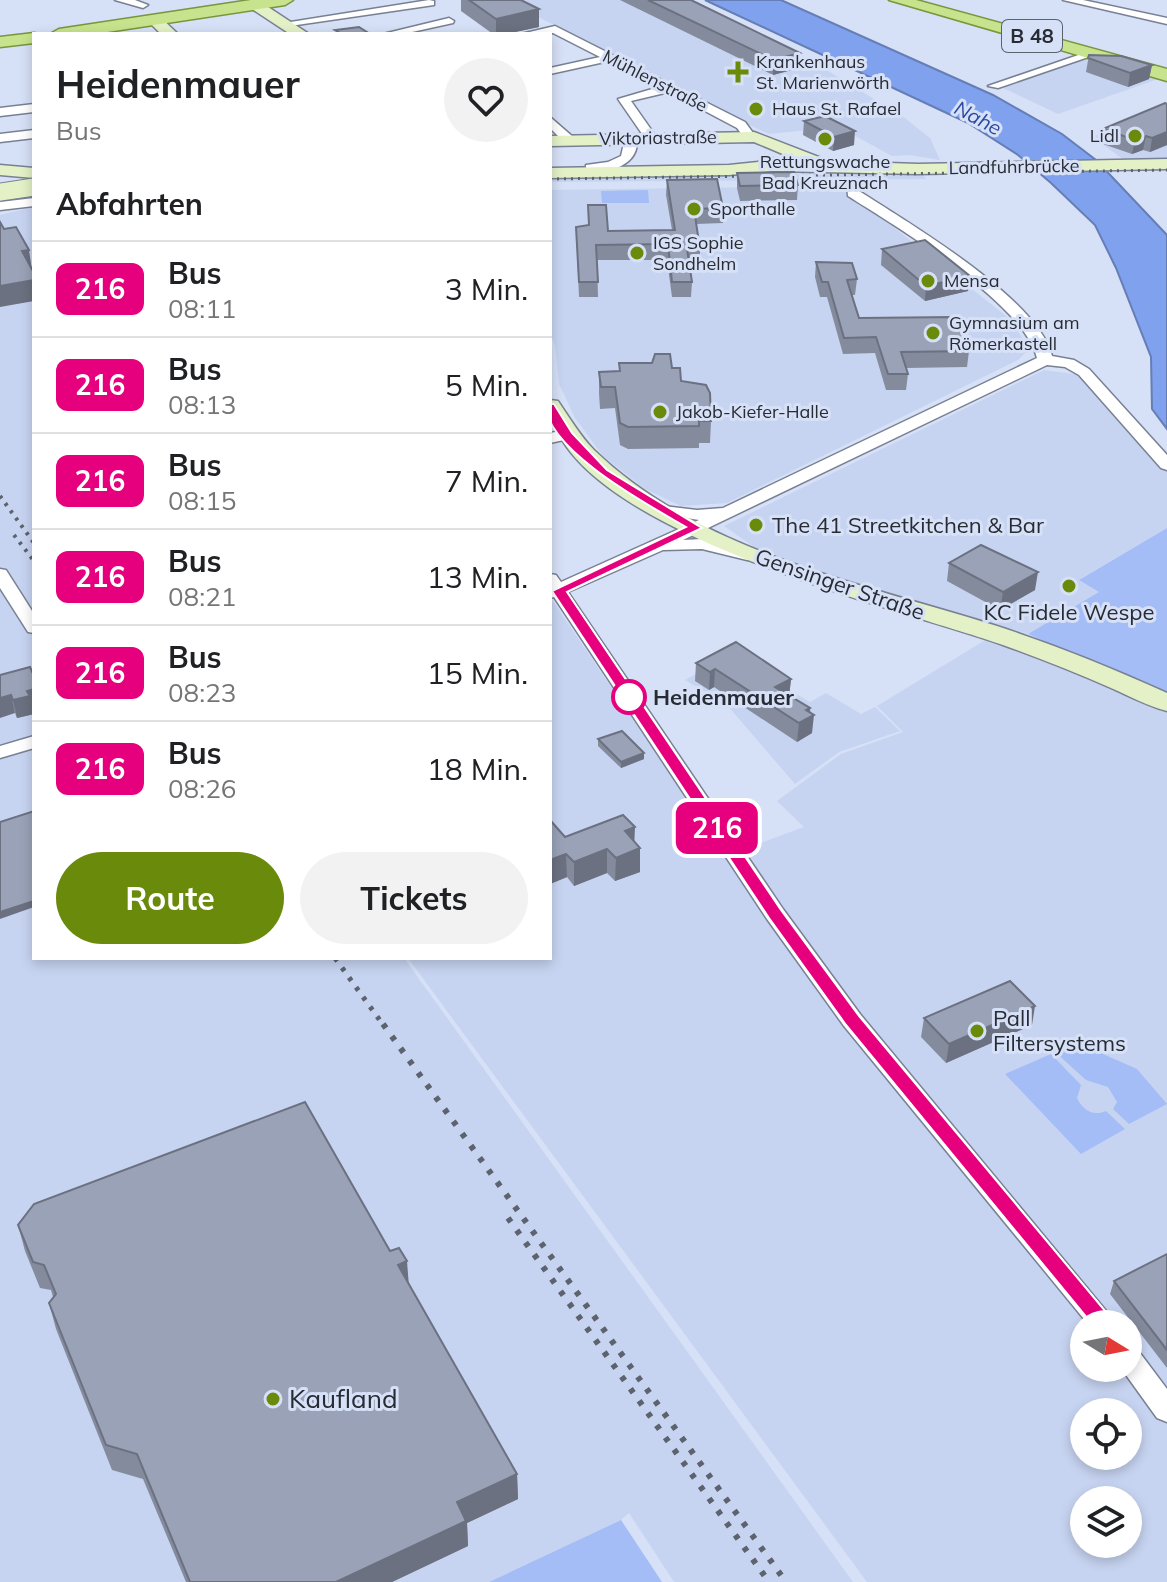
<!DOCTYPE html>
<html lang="de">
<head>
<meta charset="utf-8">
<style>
	:root { --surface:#fff; --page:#f2f2f2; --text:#202124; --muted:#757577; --line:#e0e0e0; --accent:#698a0b }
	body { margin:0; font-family:Mulish,sans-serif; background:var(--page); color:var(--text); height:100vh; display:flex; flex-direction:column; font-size:30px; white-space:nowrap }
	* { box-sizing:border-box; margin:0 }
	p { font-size:26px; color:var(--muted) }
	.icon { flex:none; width:44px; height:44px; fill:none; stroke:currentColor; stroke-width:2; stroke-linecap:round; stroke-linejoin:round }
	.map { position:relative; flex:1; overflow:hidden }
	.drawer { position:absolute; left:32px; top:32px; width:520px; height:928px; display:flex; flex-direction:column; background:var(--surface); border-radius:0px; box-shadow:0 4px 12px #0003 }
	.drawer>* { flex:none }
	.badge { padding:0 16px; border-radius:12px; font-size:28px; line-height:52px }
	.needle { width:52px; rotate:100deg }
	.controls { position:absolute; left:1070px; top:1310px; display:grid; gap:16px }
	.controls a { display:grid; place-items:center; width:72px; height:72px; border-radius:50%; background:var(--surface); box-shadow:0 4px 12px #0003; font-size:40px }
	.map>.badge { position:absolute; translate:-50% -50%; box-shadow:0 0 0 4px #fff }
	h2 { padding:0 24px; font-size:30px; line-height:72px }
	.round { display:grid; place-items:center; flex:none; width:84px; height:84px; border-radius:42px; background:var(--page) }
	.summary { display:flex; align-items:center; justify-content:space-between; height:136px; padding:0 24px }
	h1 { font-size:38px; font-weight:700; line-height:60px }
	.primary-button { display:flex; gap:16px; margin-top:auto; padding:16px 24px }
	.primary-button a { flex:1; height:92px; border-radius:48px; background:var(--accent); color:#fff; font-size:32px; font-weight:700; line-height:92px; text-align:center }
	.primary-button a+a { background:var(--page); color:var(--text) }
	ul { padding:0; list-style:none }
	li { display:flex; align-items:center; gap:24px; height:96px; padding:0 24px; border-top:2px solid var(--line) }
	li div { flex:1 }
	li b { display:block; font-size:30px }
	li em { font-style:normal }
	li .badge { min-width:88px; font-weight:700; text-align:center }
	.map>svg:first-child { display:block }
</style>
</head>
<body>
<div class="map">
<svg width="1167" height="1582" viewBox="0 0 1167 1582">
	<rect width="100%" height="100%" fill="#d6e0f6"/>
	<g fill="#c7d4f1" fill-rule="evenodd">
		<path d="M505 0H689L815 63 902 116 930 138 940 160 909 155 892 156 839 127 769 134 669 87 664 81Z"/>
		<path d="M1091 57 1161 78 1058 114 1001 87Z"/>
		<path d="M1167 109V160L1123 159 1092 137Z"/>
		<path d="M921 172 926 179 550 182V177Z"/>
		<path d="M828 186 849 192 1010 319 1029 349 1018 360 727 503 681 506 645 489 603 456 575 418 559 384 555 346 550 332V190Z"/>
		<path d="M34 207V958H404L853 1582H674L629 1513 621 1520 489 1582H0V215Z"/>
		<path d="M1044 370 1081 375 1167 470V528L1080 579 1100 592 1028 634 836 581 764 554 724 526Z"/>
		<path d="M550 597 726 856 804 827 777 801 841 754 903 732 877 706 987 639 1167 711V1582H867L408 958H550ZM1084 1324H1128V1368H1084ZM1084 1412H1128V1456H1084ZM1084 1500H1128V1544H1084Z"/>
		<path d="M730 655 810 702 826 693 861 714 875 707 900 731 839 752 795 784 727 705 685 680Z"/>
	</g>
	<g fill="#a4bdf7">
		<path d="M648 190 649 203H602L601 191Z"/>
		<path d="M1167 528V696L1028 634 1099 592 1079 580Z"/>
		<path d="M1086 1037 1103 1054 1137 1069 1167 1104 1129 1124 1113 1109 1117 1102 1108 1087 1086 1080 1053 1050Z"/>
		<path d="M1051 1054 1081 1085 1077 1098C1082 1109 1093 1117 1106 1111L1125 1129 1081 1154 1005 1074Z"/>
		<path d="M621 1520 662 1582H489Z"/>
	</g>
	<path fill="#80a1ee" stroke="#657eb6" stroke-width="2" d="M705 0H781L993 95 1062 134 1096 160 1167 235V429L1152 409 1151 357 1116 268 1095 225 1051 183 1018 155 968 123Z"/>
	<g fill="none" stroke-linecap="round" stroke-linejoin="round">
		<defs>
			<g id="street">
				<path d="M115 0H135L148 5 143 8Z"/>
				<path d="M429 0 434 1V5L283 27 278 24Z"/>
				<path d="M1063 0H1083L1167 18V24Z"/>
				<path d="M449 18 454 21 453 23 403 34H383Z"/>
				<path d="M555 26 745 122 756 137 746 140 737 128 669 92 631 101 657 138 647 141 618 99 659 87 609 61 550 74V68L600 57 553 33 521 34Z"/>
				<path d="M1090 51 1100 53 998 88 988 86Z"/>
				<path d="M34 104V112L0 116V108Z"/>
				<path d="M550 117 573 137V143H565L550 128Z"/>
				<path d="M34 130V138L0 142V134Z"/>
				<path d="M631 135 637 139C639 166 608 174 586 171V165L608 162 621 156 625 139Z"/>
				<path d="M847 184H857L859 191C909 223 1038 299 1052 356L1074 360 1089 369 1167 455V470L1161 468 1079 375 1065 367 1047 365 683 540 702 539 753 551 756 555 753 559 747 560 702 549 663 550 568 592 783 909 860 1014 1117 1324H1088L844 1026 767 919 554 597 550 598V574L556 575 561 582 699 520 655 513V505L697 510 723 508 1037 358C1024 303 897 227 848 196Z"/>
				<path d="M34 198V206L0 210V202Z"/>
				<path d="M567 430 575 435 573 438 550 443V433Z"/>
				<path d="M0 569 6 570 34 614V633L28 632 0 588Z"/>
				<path d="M34 736V748L0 758V746Z"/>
				<path d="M1128 1346 1137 1349 1167 1389V1422L1157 1418 1121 1368H1128Z"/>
			</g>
			<g id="secondary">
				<path d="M249 1H259L309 34H290L249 7Z"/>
				<path d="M150 17H160L178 34H161L147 20Z"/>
				<path d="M754 132 829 161 918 164 1167 159V169L918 174 774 171 729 175 550 178V168L729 165 758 162 766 156 785 162 797 160 754 142 550 146V136Z"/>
				<path d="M0 165 34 168V178L0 175Z"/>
				<path d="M550 400 558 401C569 417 580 436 594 450 701 553 861 583 997 626 1055 645 1112 668 1167 693V711C1148 706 1129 696 1111 688 1075 672 1039 658 1003 645 905 610 550 526 550 400Z"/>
			</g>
			<g id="primary">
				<path d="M251 0H293L285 5 94 34H50L59 29Z"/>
				<path d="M889 0H916L1167 69V81Z"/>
				<path d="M34 33 39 34H34V43L0 47V37Z"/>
			</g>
		</defs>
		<use href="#street" stroke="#788194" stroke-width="3"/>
		<use href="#secondary" stroke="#788194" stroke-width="3"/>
		<use href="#primary" stroke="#78963c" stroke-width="3"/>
		<use href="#street" fill="#fff" fill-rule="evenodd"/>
		<use href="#secondary" fill="#e4f1c6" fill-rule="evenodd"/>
		<use href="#primary" fill="#c8e38d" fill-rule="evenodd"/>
		<g stroke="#5c626e" stroke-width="3" stroke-dasharray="2 5" stroke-linecap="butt">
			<path d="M550 179 1167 170"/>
			<path d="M0 189 34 188"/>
		</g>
		<g stroke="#5c626e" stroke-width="4" stroke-dasharray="3 6" stroke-linecap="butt">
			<path d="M0 496 34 543"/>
			<path d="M14 535 34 561"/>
		</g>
		<path stroke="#5c626e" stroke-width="5" stroke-dasharray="4 8" stroke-linecap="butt" d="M335 958 384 1026"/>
		<g stroke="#5c626e" stroke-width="6" stroke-dasharray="5 10" stroke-linecap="butt">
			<path d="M383 1024 786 1582"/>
			<path d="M508 1218 769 1582"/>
		</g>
		<defs>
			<path id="secondary-bridge" d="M0 192 34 187"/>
		</defs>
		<use href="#secondary-bridge" stroke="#788194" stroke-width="19" stroke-linecap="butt"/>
		<use href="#secondary-bridge" stroke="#e4f1c6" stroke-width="17"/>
	</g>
	<g fill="#848b9d">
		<path d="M461 0H521L539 27 506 34H493L461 11Z"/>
		<path d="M620 0H691L800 53 799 68 773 75Z"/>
		<path d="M1089 55 1152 65 1149 79 1128 87 1086 72Z"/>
		<path d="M1167 104V145L1150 152 1143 150 1132 154 1100 143 1103 129Z"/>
		<path d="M804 121 854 145 833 151 803 135Z"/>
		<path d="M737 173 798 185 797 200 740 201 737 188Z"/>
		<path d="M667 180 723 208V223L696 224 700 249V264H689L692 282 691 297H672L667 260H597L598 297H579L576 227 588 225V205L608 231 672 230 666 195Z"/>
		<path d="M882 249 970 276 968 291 925 301 881 265Z"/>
		<path d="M816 262 857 279 855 295H852L859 318 969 351 967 367 906 368 908 374 906 390H886L875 353 843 354 827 297H820L815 277Z"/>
		<path d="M619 363 672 368 711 421 710 443H699V448L628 449 620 445 615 408 600 409 599 393V372L619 371Z"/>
		<path d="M949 563 1035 590 1000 610 947 581Z"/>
		<path d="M696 663 791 679 789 696 810 708 812 733 797 742 714 687 709 690 695 681Z"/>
		<path d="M0 675 33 709 34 714 17 718Z"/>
		<path d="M598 739 644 753V759L621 768 598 746Z"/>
		<path d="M550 820 565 837 635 842 640 872 615 881 607 873 574 886 567 877 550 884Z"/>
		<path d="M924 1018 1032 1025 946 1063 921 1037Z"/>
		<path d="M18 1225 409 1285 517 1474 518 1499 467 1523 468 1546 392 1582H186L143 1479 112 1470 56 1329 49 1303 53 1297 51 1290 40 1288 25 1251Z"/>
		<path d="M1167 1254V1368L1110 1294 1114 1281Z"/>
	</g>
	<g fill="#6b7180">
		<path d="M539 9V27L506 34H496V19Z"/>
		<path d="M800 53 799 68 773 75 774 60Z"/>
		<path d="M1152 65 1149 79 1128 87 1130 73Z"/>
		<path d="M855 131 854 145 833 151 834 137Z"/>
		<path d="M1167 132V145L1150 152 1152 138Z"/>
		<path d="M1146 136 1143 150 1132 154 1135 140Z"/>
		<path d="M29 250 32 270 22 251Z"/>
		<path d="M970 276 968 291 925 301 926 286Z"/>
		<path d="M34 280V301L0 307V286Z"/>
		<path d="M1038 572 1035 590 1000 610 1003 592Z"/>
		<path d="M715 669 714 687 709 690 710 672Z"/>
		<path d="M791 679 789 697 775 687Z"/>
		<path d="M34 689V708L33 709 34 714 17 718 13 700 27 691Z"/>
		<path d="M11 695 15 713 0 718V698Z"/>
		<path d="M810 708 809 718 814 715 812 733 797 742 799 723 806 710Z"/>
		<path d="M644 753V759L621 768V762Z"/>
		<path d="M635 827 634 850 640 848V872L615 881 616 858 625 831Z"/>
		<path d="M607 849V873L574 886V862Z"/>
		<path d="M566 854 567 877 550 884V860Z"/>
		<path d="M34 901V907L0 919V912Z"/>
		<path d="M1035 1006 1032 1025 946 1063 949 1044Z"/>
		<path d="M407 1261 409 1287 398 1265Z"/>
		<path d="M517 1474 518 1499 467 1523 468 1546 392 1582H336L457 1502Z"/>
	</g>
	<g fill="#99a2b7" stroke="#6b7180" stroke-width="2">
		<path d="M469 0H521L539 9 496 19Z"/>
		<path d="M648 0H691L800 53 774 60Z"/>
		<path d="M359 27 370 34H342L335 30Z"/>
		<path d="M1089 55 1121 56 1152 65 1130 73 1088 58Z"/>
		<path d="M1165 103 1167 104V132L1152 138 1146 136 1135 140 1103 129Z"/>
		<path d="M825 116 855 131 834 137 804 121Z"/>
		<path d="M794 172 798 185 740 186 737 173Z"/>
		<path d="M717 179 723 208 694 209 700 249H687L692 282H672L668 244 596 245 598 282H579L576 227 589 225 588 205H606L608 231 675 230 667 180Z"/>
		<path d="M0 222 4 229 16 227 29 250 22 251 34 273V280L0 286Z"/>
		<path d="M925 240 970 276 926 286 882 249Z"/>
		<path d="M816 262 852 263 857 279 847 280 859 318 956 317 969 351 901 352 908 374H888L876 337 844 338 828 282H822Z"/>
		<path d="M655 354H670L672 368H680L681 381 706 385 710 393 711 421H699V426L628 427 620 423 615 387H601L599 372 620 371 619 363H652Z"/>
		<path d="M981 545 1038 572 1003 592 949 563Z"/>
		<path d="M736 642 791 679 775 687 810 708 806 710 814 715 799 723 715 669 710 672 696 663Z"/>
		<path d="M30 667 34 676V689L27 691 30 696 13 700 11 695 0 698V675Z"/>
		<path d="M622 731 644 753 621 762 598 739Z"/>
		<path d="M34 811V901L0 912V822Z"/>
		<path d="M623 815 635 827 625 831 640 848 616 858 607 849 574 862 566 854 550 860V820L565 837Z"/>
		<path d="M1010 981 1035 1006 949 1044 924 1018Z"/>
		<path d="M305 1102 390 1251 399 1248 407 1261 398 1265 517 1474 457 1502 466 1521 336 1582H190L137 1454 106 1445 49 1303 56 1294 44 1265 33 1262 18 1225 34 1204Z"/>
		<path d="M1167 1254V1350L1114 1281Z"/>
	</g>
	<path fill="#e6007e" stroke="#fff" stroke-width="2" d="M546 404H554L572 433 607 470 702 528 567 592 781 910 859 1016 1111 1318 1114 1324 1111 1330H1097L846 1025 769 918 552 591 686 527C650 506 544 449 546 404Z"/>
	<g fill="#698a0b" stroke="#d6e0f6" stroke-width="3">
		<path d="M734 60h8v8h8v8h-8v8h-8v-8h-8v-8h8z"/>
		<circle cx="756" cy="109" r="8"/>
		<circle cx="1135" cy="136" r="8"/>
		<circle cx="825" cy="139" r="8"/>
		<circle cx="694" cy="209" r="8"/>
		<circle cx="637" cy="253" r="8"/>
		<circle cx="928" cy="281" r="8"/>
		<circle cx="933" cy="333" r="8"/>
		<circle cx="660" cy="412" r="8"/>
		<circle cx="756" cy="525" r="8"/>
		<circle cx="1069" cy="586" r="8"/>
		<circle cx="977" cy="1031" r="8"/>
		<circle cx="273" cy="1399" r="8"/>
	</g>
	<circle fill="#fff" stroke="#e6007e" stroke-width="4" cx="629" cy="697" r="16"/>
	<g text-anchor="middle" stroke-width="6" stroke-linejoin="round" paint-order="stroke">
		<g font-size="18" fill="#272b33" stroke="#d6e0f6" text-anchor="start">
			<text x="756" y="68">Krankenhaus<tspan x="756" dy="21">St. Marienwörth</tspan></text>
			<text x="772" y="115">Haus St. Rafael</text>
			<text x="1119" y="142" text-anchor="end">Lidl</text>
			<text x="825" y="168" text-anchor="middle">Rettungswache<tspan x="825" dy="21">Bad Kreuznach</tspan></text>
			<text x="710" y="215">Sporthalle</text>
			<text x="653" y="249">IGS Sophie<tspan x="653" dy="21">Sondhelm</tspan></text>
			<text x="944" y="287">Mensa</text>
			<text x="949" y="329">Gymnasium am<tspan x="949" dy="21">Römerkastell</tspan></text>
			<text x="676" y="418">Jakob-Kiefer-Halle</text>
		</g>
		<g font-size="18" fill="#272b33" stroke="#d6e0f6">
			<text transform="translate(655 81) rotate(27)" y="6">Mühlenstraße</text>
			<text transform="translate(658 138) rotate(-1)" y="6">Viktoriastraße</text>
			<text transform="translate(1014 167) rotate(-1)" y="6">Landfuhrbrücke</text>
		</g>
		<rect fill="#d6e0f6" stroke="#5c616e" stroke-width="2" x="1002" y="20" width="60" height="32" rx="6"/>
		<g font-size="20" font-weight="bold" fill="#272b33">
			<text x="1032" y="43">B 48</text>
		</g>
		<g font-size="20" font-style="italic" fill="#2948a1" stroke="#d6e0f6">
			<text transform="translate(978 118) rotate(28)" y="7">Nahe</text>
		</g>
		<g font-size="22" fill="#272b33" stroke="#d6e0f6" text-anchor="start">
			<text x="772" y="533">The 41 Streetkitchen &amp; Bar</text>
			<text x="1069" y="620" text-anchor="middle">KC Fidele Wespe</text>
			<text x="993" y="1026">Pall<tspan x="993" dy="25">Filtersystems</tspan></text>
		</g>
		<g font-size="22" fill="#272b33" stroke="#d6e0f6">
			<text transform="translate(840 584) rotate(19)" y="8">Gensinger Straße</text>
		</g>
		<g font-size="22" font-weight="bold" fill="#272b33" stroke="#d6e0f6" text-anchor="start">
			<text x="653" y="705">Heidenmauer</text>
		</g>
		<g font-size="26" fill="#272b33" stroke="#d6e0f6" text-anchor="start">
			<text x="289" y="1408">Kaufland</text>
		</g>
	</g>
</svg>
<div class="controls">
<a><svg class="needle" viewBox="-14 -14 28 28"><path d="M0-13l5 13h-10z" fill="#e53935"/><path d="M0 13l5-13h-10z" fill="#757577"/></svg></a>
<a><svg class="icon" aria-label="locate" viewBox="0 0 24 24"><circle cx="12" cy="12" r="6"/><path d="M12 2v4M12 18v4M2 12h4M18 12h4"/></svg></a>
<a><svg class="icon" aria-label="layers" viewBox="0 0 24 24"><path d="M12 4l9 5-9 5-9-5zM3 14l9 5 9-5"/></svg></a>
</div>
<b class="badge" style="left:717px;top:828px;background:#e6007e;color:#fff">216</b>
<section class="drawer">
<div class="summary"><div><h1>Heidenmauer</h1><p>Bus</p></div><a class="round"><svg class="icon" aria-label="heart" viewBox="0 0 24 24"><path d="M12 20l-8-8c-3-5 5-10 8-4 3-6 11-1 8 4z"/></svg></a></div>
<h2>Abfahrten</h2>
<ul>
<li><span class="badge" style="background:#e6007e;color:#fff">216</span><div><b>Bus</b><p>08:11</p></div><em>3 Min.</em></li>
<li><span class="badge" style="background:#e6007e;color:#fff">216</span><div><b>Bus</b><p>08:13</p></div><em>5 Min.</em></li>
<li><span class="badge" style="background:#e6007e;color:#fff">216</span><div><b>Bus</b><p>08:15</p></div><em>7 Min.</em></li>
<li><span class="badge" style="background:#e6007e;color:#fff">216</span><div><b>Bus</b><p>08:21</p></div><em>13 Min.</em></li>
<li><span class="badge" style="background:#e6007e;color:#fff">216</span><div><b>Bus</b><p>08:23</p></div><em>15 Min.</em></li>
<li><span class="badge" style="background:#e6007e;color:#fff">216</span><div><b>Bus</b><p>08:26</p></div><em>18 Min.</em></li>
</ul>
<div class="primary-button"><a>Route</a><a>Tickets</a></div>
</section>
</div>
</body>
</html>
